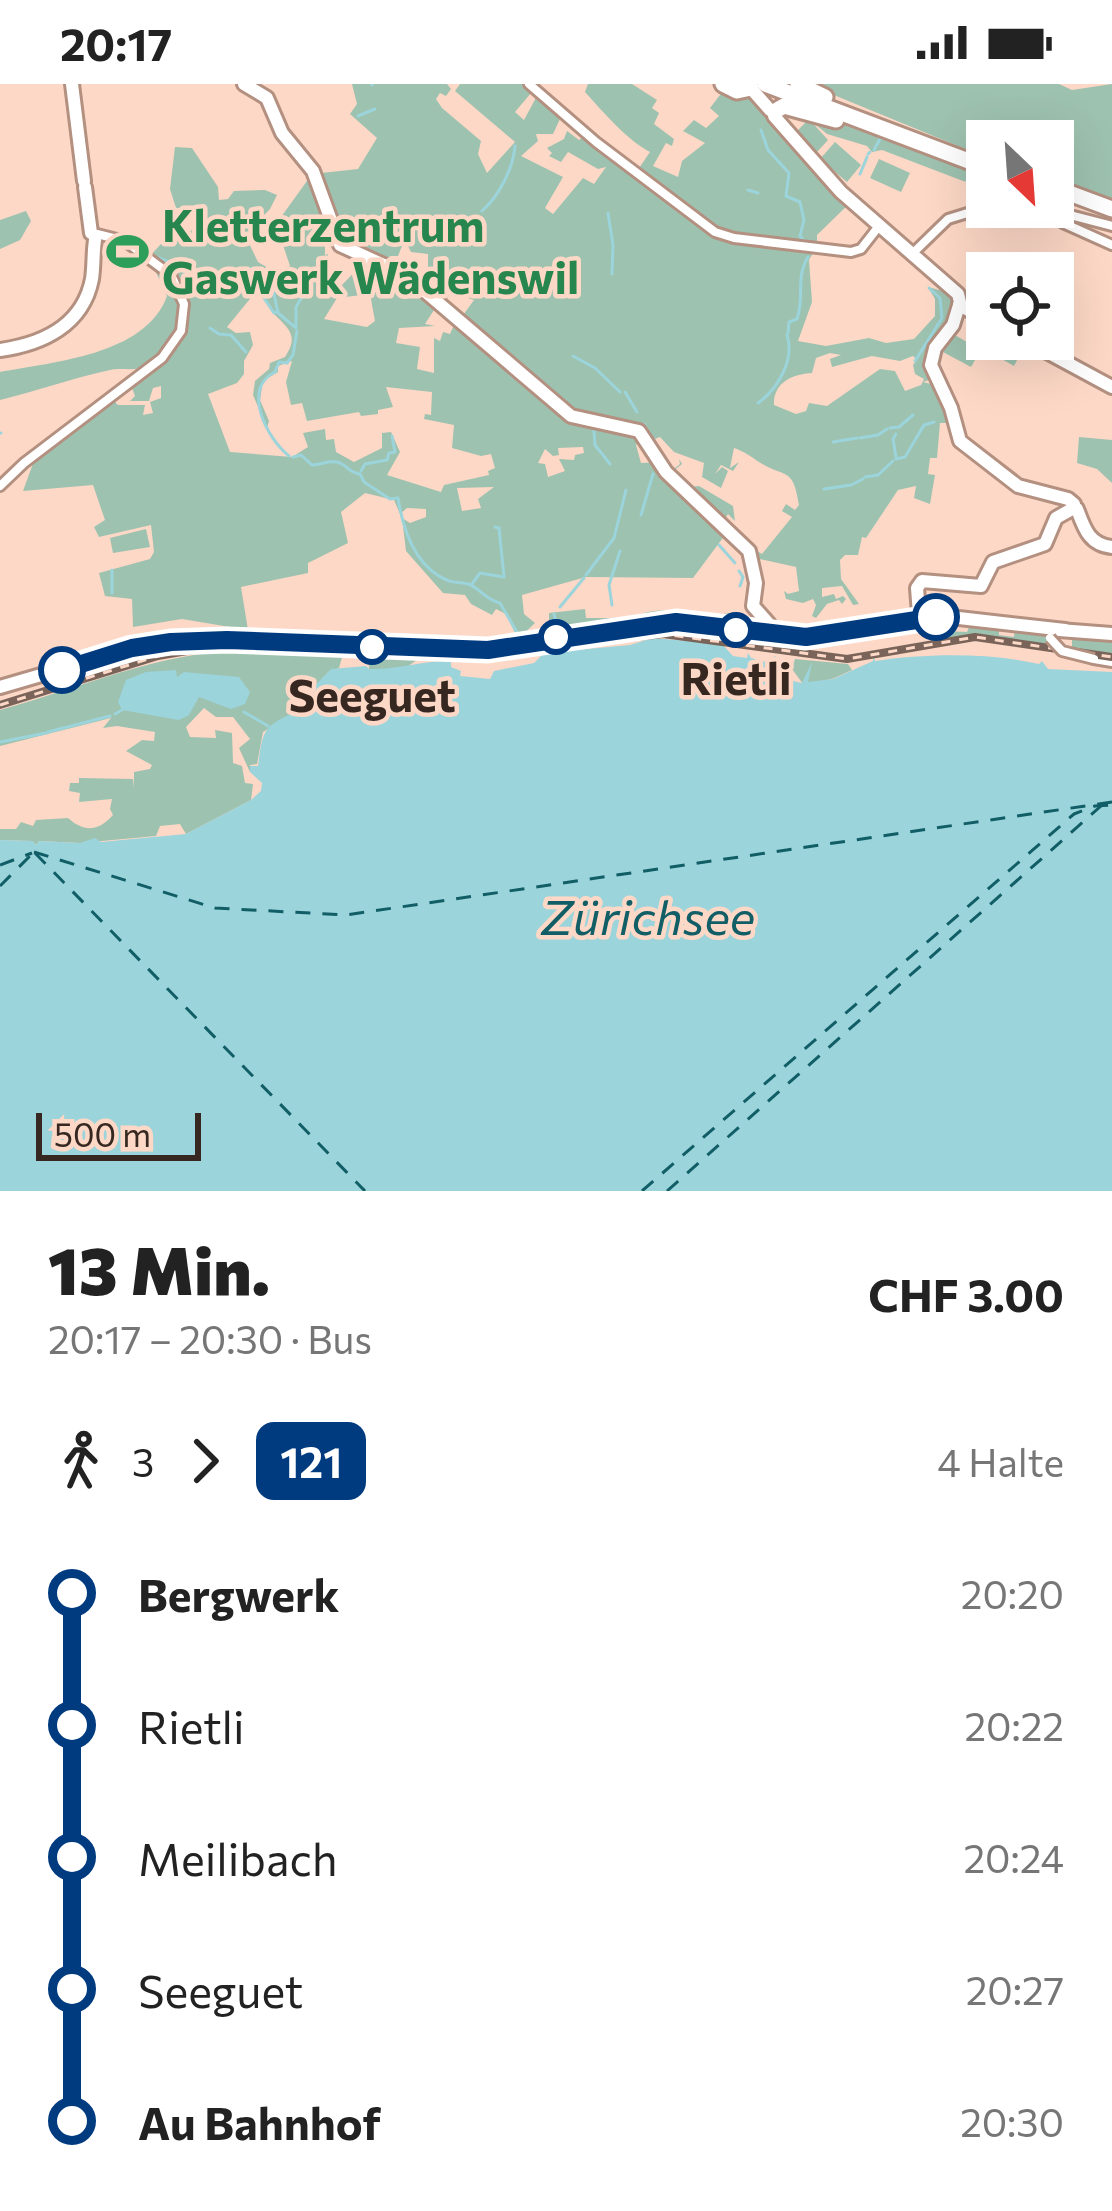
<!DOCTYPE html>
<html lang="de">
<head>
<meta charset="utf-8">
<style>
	:root { --surface:#fff; --page:#f6f6f6; --text:#222; --muted:#767676 }
	body { margin:0; font-family:Commissioner,sans-serif; background:var(--page); color:var(--text); height:100vh; display:flex; flex-direction:column; font-size:45px; white-space:nowrap }
	* { box-sizing:border-box; margin:0 }
	p { font-size:39px; color:var(--muted) }
	.icon { flex:none; width:66px; height:66px; fill:none; stroke:currentColor; stroke-width:2; stroke-linecap:round; stroke-linejoin:round }
	.map { position:relative; height:1107px; overflow:hidden }
	.sheet { display:flex; flex-direction:column; background:var(--surface); flex:1 }
	.sheet>* { flex:none }
	.badge { padding:0 24px; border-radius:18px; font-size:42px; line-height:78px }
	.needle { width:78px; rotate:155deg }
	.buttons { position:absolute; left:966px; top:36px; display:grid; gap:24px }
	.buttons a { display:grid; place-items:center; width:108px; height:108px; border-radius:0px; background:var(--surface); box-shadow:0 12px 48px #0002; font-size:60px }
	.scale { position:absolute; left:36px; bottom:30px; width:165px; box-sizing:border-box; padding-left:12px; border:6px solid #362821; border-top:0; font-size:33px; line-height:42px; white-space:nowrap; color:#362821; -webkit-text-stroke:9px #fdd8c6; paint-order:stroke }
	.map>.badge { position:absolute; translate:-50% -50%; box-shadow:0 0 0 6px #fff }
	.legs { display:flex; align-items:center; gap:18px; height:132px; padding:0 48px; font-size:39px }
	.legs p { margin-inline-start:auto }
	.overview { display:flex; align-items:center; justify-content:space-between; height:204px; padding:0 48px }
	h1 { font-size:66px; font-weight:800; line-height:90px }
	ul { padding:0 48px; list-style:none }
	li { display:flex; align-items:center; gap:42px; height:132px; font-size:45px }
	li i { display:grid; place-items:center; width:18px; height:100%; margin:0 15px; background:currentColor }
	li i::after { content:''; width:30px; height:30px; margin:-15px; border:9px solid; border-radius:50%; background:var(--surface) }
	li p { margin-inline-start:auto }
	li:first-child i { background:linear-gradient(#0000 50%,currentColor 0) }
	li:last-child i { background:linear-gradient(currentColor 50%,#0000 0) }
	.status { display:flex; justify-content:space-between; align-items:center; height:84px; padding:0 60px; background:var(--surface); direction:ltr }
	.status svg { height:33px; fill:currentColor }
	.map>svg:first-child { display:block }
</style>
</head>
<body>
<div class="status"><b>20:17</b><svg viewBox="0 0 49 12"><path d="M0 12V9h3v3zM5 12V6h3v6zM10 12V3h3v9zM15 12V0h3v12zM26 1h20v11H26zM47 4h2v5h-2z"/></svg></div>
<div class="map">
<svg width="1112" height="1107" viewBox="0 0 1112 1107">
	<rect width="100%" height="100%" fill="#fdd8c6"/>
	<g fill="#9ec2b0" fill-rule="evenodd">
		<path d="M352 0H447L451 5 446 12 440 9 436 15 442 24 481 57 478 70 487 89 515 58 455 7 460 0H527L531 9 515 28 524 36 538 10 557 26 560 35 553 50H536L538 57 521 72 563 93 545 124 553 130 583 94 594 100 606 83 598 85 568 68 561 78 549 72 552 69 547 64 564 55 567 47 579 56 584 52 637 87 650 68C627 56 603 28 585 8L588 0H632L657 16 652 24 659 29 654 40 674 55 672 62 666 59 653 82 678 93 682 77 705 59 683 47 694 36 706 44 719 32 710 24 723 7 754 12 765 25 762 27 784 52H789L852 117 817 151V158L807 159 809 166 814 167 809 176 812 218 798 257 826 262 869 254 886 259 914 255 935 232V215L928 203 950 209 954 228 937 258 932 295 923 298 935 301 950 339H940L937 374H930L928 390 935 391 930 420 914 414 916 402 898 406 866 454 862 453 858 471H845L840 476 841 495 859 520 853 521 842 502 822 504V513L834 510 836 515 843 512 846 515 842 520 839 516 827 520 816 534 812 532 816 521 813 515 803 519 786 515 784 507 788 510 799 507 796 483 755 474 750 463 762 470 792 433 782 427 786 420 795 426 799 421C793 382 786 395 759 378 752 373 745 368 734 364L730 384 739 378 733 387 721 381 715 390 722 383 728 387 721 404 702 393 704 379 674 368 660 353 647 358 642 352 636 361 641 379 659 378 667 391 680 380 679 375 682 380 672 388 688 403 699 402 733 422 735 437 728 430 722 440 728 447 693 494 586 493 522 511 524 530 535 539 518 555 506 530 496 525 492 531 471 520 465 511 443 509 406 467 402 434 410 439 426 433V425L407 424 400 430 394 416 365 409 341 428 348 459 308 479V489L241 503 248 546 182 535 133 543 132 515 105 512 99 489 150 475 154 468 151 441 99 453 94 443 105 436 93 401 23 407 35 374 113 316 118 321H145L143 331 153 329 150 318 161 314V302L153 304 149 317H130L135 312 132 304 123 306C186 257 217 240 150 172L169 151 191 147 196 139 190 124H176L170 105 175 63 192 64 218 103 219 116 228 115 234 107 265 106 277 111 270 125 245 151 258 178 275 188 290 182 276 140 312 90 358 85 377 54 350 30 357 20ZM333 150 366 176 342 201 336 198 335 191 327 190 328 170 325 171V151ZM402 162H408L411 168 428 170V184L420 195 410 191 388 205 382 182 390 172H398ZM258 205C263 213 268 224 275 231 289 245 299 252 285 273L270 279 269 285 255 297 253 311 267 344 269 337 260 316 263 297 278 288V282L292 277 286 298 291 321 302 319 307 337 359 328 361 332 378 330V326L393 323 386 303 432 308 431 331 425 330 424 335 454 341 452 364 481 372 491 370 495 384 488 387 489 391 444 401 441 408 387 391 400 368 391 348 382 349V364L354 378 336 368 334 355 326 356 325 345 303 349 308 363 292 373 230 368 208 310 237 299 244 290V277L253 261 250 248 236 249 227 243ZM450 208 474 216 461 234 458 232 450 250 443 248 440 257 434 254V289L417 285 420 263 396 259 399 244 435 242 425 240 434 226 440 228 435 210 447 215ZM370 210 375 237 367 243 324 235 337 214ZM830 269 841 271 830 275 832 283 872 272 900 277 913 272 917 276 913 281 915 290 924 295 921 301 905 307 895 287 880 285 827 322 809 319 806 327 796 330 774 321C773 299 792 290 812 289L816 274ZM558 364 583 363 584 369 575 371 574 376 559 375 565 387 548 393 545 380 538 379 545 365 553 372 559 371ZM494 403 478 415 481 424 462 427 457 404Z"/>
		<path d="M807 0H1059L1072 6 1112 0V119L1053 98V57H987V74Z"/>
		<path d="M793 26 905 57 987 87V99L974 94 972 99 963 97 882 66 872 68 867 62 827 50 809 35 828 56 817 68 796 48 808 36Z"/>
		<path d="M835 58 861 81 847 98 820 75Z"/>
		<path d="M879 75 910 89 901 108 870 94Z"/>
		<path d="M26 127 31 137 20 156 0 165V136Z"/>
		<path d="M157 181C191 212 192 260 147 282 135 288 122 283 110 286 73 294 36 307 0 316V288C53 278 146 271 167 212L155 186Z"/>
		<path d="M953 250 981 266 971 283 943 268Z"/>
		<path d="M990 255H1014L1025 261 1014 282 984 265Z"/>
		<path d="M1079 353 1112 356V399L1097 385 1077 379Z"/>
		<path d="M146 445 150 463 113 469 110 454Z"/>
		<path d="M585 525 586 534H615L621 540C665 511 692 539 734 528L721 540 549 552V529Z"/>
		<path d="M971 538 999 541V551L1014 553 1015 543 1044 549 1053 561 981 551 931 557V552L945 550 946 547 967 548Z"/>
		<path d="M1072 548 1112 551V572L1072 564Z"/>
		<path d="M242 566 343 570 339 584 328 588 310 619 263 648 257 680 250 681V688L239 664 250 655 233 633H216L204 624 186 643 190 653 216 654 215 646 232 649 233 679 242 682 245 699 253 700 251 716 186 750 180 740 160 742 156 752 80 759 39 757 36 761 32 757 0 756V745H16L21 738 33 742 36 736 68 734C84 748 98 748 113 731L110 725 112 715 79 718 80 709 69 707 70 699H79V694L133 695 134 704V688L150 685 152 681 126 667 142 656 154 657 155 648 117 642 103 644 111 634 0 662V626C83 603 157 569 242 566Z"/>
		<path d="M369 569 424 571 404 585H369Z"/>
		<path d="M795 575 848 580 852 586 832 595 803 600 792 585Z"/>
	</g>
	<g fill="#9cd4db">
		<path d="M653 554 722 560 733 572 747 574 748 569 751 574 769 579 775 572 792 588 789 596 802 599 812 578 808 598 833 595 873 577V572L875 577C924 570 984 568 1039 580L1042 577 1048 585 1112 588V1107H0V756L33 757 36 761 39 757 80 759 95 754 101 758 186 750 251 716 261 707 262 699 250 688V682H258C263 645 263 642 298 627L301 616 331 585 366 582 369 585C398 586 424 576 451 577V583L461 587 460 592 490 595 494 587 534 579 544 569 630 561Z"/>
		<path d="M176 586 177 593 184 588 239 593 250 608 245 620 231 625 199 613 189 631 179 636 122 626 118 618 126 596 146 588Z"/>
	</g>
	<g fill="none" stroke-linecap="round" stroke-linejoin="round">
		<g stroke="#9cd4db" stroke-width="3">
			<path d="M372 0V1"/>
			<path d="M358 32 375 25"/>
			<path d="M761 46 768 66 789 89 786 112 800 118 804 136 800 152 806 159"/>
			<path d="M874 66 881 53"/>
			<path d="M868 70 870 68"/>
			<path d="M860 90 867 73"/>
			<path d="M748 106 758 109"/>
			<path d="M482 127C499 112 513 85 515 62"/>
			<path d="M608 129 613 161 612 190"/>
			<path d="M159 174 178 182 192 196 196 193 199 196"/>
			<path d="M291 186 293 204 302 213 296 223V242"/>
			<path d="M202 198 208 202C226 190 247 175 270 192L278 229 296 244"/>
			<path d="M262 211 274 229 278 227"/>
			<path d="M210 244 219 250 231 251 246 268"/>
			<path d="M788 249 789 238 797 235C805 213 795 194 808 173"/>
			<path d="M573 272 595 284 620 308"/>
			<path d="M915 277 942 234 940 214 929 204"/>
			<path d="M625 308 637 328"/>
			<path d="M758 319C778 305 795 275 787 251"/>
			<path d="M644 340 655 358"/>
			<path d="M890 344 899 343 913 331"/>
			<path d="M594 347 595 361 610 380"/>
			<path d="M0 349H1"/>
			<path d="M860 354 878 351 887 345"/>
			<path d="M833 358 857 354"/>
			<path d="M289 372C267 355 241 304 275 288L279 278 287 279 293 271 297 247"/>
			<path d="M293 373 301 371 312 381C322 381 330 375 340 379 349 383 348 388 360 390L364 398 390 415 398 414C403 446 415 484 449 497 451 498 466 499 468 500 480 504 486 516 500 519L522 557"/>
			<path d="M896 373 893 355 896 350"/>
			<path d="M896 375 905 373 924 341 934 338"/>
			<path d="M361 387 365 380 387 376 389 369 395 368 392 352"/>
			<path d="M865 393 878 391 893 377"/>
			<path d="M824 405 851 401 863 395"/>
			<path d="M641 431 653 390"/>
			<path d="M719 461 735 479"/>
			<path d="M739 487 743 493 740 502"/>
			<path d="M586 491 614 454 626 406"/>
			<path d="M472 500 480 489 504 493 499 444 495 443"/>
			<path d="M112 509V486"/>
			<path d="M612 521 609 501 620 467"/>
			<path d="M560 523 584 494"/>
			<path d="M549 551 557 542 554 530"/>
			<path d="M244 628 268 642"/>
			<path d="M115 630 122 626"/>
			<path d="M48 648 110 632"/>
			<path d="M0 658 46 649"/>
		</g>
		<g stroke="#115e67" stroke-width="3" stroke-dasharray="15 12" stroke-linecap="butt">
			<path d="M34 768 215 824 346 831 1112 718"/>
			<path d="M35 769 365 1107"/>
			<path d="M0 781 32 769"/>
			<path d="M0 802 33 769"/>
			<path d="M642 1107 1074 730 1095 722 1112 721"/>
			<path d="M667 1107 1101 722"/>
		</g>
		<defs>
			<g id="minor">
				<path d="M529 0 596 58 715 148 734 154 851 168 861 165 879 142"/>
				<path d="M1039 123 1112 142"/>
				<path d="M1062 129 1063 139 1112 161"/>
				<path d="M913 169 948 135 987 123"/>
				<path d="M0 402 24 379 162 274 181 247 184 220 171 191 125 157 97 150"/>
				<path d="M1094 575 1112 578"/>
			</g>
			<g id="major">
				<path d="M72 0 84 97"/>
				<path d="M244 0 267 14 282 49 313 87 340 161 399 188 421 204 571 332 639 347 666 388 749 467 756 499 753 522 769 540 771 552"/>
				<path d="M748 1 770 26"/>
				<path d="M774 32 841 108 958 210 960 218 953 241 935 264 931 281 951 324 960 357 1018 402 1068 415 1074 420"/>
				<path d="M85 103 91 149"/>
				<path d="M959 221 987 236"/>
				<path d="M1023 255 1112 303"/>
				<path d="M0 266C43 260 83 241 92 195 94 182 93 169 95 156"/>
				<path d="M1077 425C1084 444 1089 461 1112 463"/>
				<path d="M919 530 917 504 922 497 981 502 993 478 1045 460 1056 434 1072 425"/>
				<path d="M923 534 950 533 1065 546"/>
				<path d="M1059 546 1112 550"/>
				<path d="M0 603 137 563 171 558 227 556 488 566 676 538 799 553 917 535"/>
			</g>
			<g id="highway">
				<path d="M723 0 737 7 751 4"/>
				<path d="M765 0 987 84"/>
				<path d="M798 0 825 13"/>
				<path d="M777 26 784 22 836 36"/>
				<path d="M1053 103 1112 125"/>
			</g>
		</defs>
		<use href="#minor" stroke="#b39080" stroke-width="14"/>
		<use href="#major" stroke="#b39080" stroke-width="18"/>
		<use href="#highway" stroke="#b39080" stroke-width="21"/>
		<use href="#minor" stroke="#fff" stroke-width="8"/>
		<use href="#major" stroke="#fff" stroke-width="12"/>
		<use href="#highway" stroke="#fff" stroke-width="15"/>
		<defs>
			<path id="rail" d="M0 621 158 572 210 563 492 570 663 550 847 575 975 553 1112 573"/>
		</defs>
		<use href="#rail" stroke="#7a6459" stroke-width="8"/>
		<use href="#rail" stroke="#fdd8c6" stroke-width="3" stroke-dasharray="9" stroke-linecap="butt"/>
		<defs>
			<path id="minor-bridge" d="M1050 554 1062 567 1094 575"/>
		</defs>
		<use href="#minor-bridge" stroke="#b39080" stroke-width="14" stroke-linecap="butt"/>
		<use href="#minor-bridge" stroke="#fff" stroke-width="8"/>
	</g>
	<g fill="none" stroke-linecap="round" stroke-linejoin="round">
		<defs>
			<path id="line-1" d="M62 586 132 564 171 558 227 556 488 566 676 538 806 553 936 533"/>
		</defs>
		<use href="#line-1" stroke="#fff" stroke-width="27"/>
		<use href="#line-1" stroke="#003b80" stroke-width="18"/>
	</g>
	<defs>
		<symbol id="stadium-bare" viewBox="-9 -9 18 18"><path d="M0-5a6.5 5 0 1 0 0 10a6.5 5 0 1 0 0-10ZM-3.5-1.8h7v3.6h-7Z" fill="#2e9e5b" stroke="#fdd8c6" stroke-width="2.5" paint-order="stroke"/></symbol>
	</defs>
	<g fill-rule="evenodd">
		<use href="#stadium-bare" x="98" y="138" width="59" height="59"/>
	</g>
	<g fill="#fff" stroke="#003b80" stroke-width="6">
		<circle cx="936" cy="533" r="21"/>
		<circle cx="736" cy="546" r="15"/>
		<circle cx="556" cy="553" r="15"/>
		<circle cx="372" cy="563" r="15"/>
		<circle cx="62" cy="586" r="21"/>
	</g>
	<g text-anchor="middle" stroke-width="9" stroke-linejoin="round" paint-order="stroke">
		<g font-size="45" font-weight="bold" fill="#27864d" stroke="#fdd8c6" text-anchor="start">
			<text x="162" y="158">Kletterzentrum<tspan x="162" dy="52">Gaswerk Wädenswil</tspan></text>
		</g>
		<g font-size="45" font-weight="bold" fill="#362821" stroke="#fdd8c6">
			<text x="736" y="611">Rietli</text>
			<text x="372" y="628">Seeguet</text>
		</g>
		<g font-size="48" font-style="italic" fill="#115e67" stroke="#fdd8c6">
			<text x="648" y="851">Zürichsee</text>
		</g>
	</g>
</svg>
<div class="buttons">
<a><svg class="needle" viewBox="-14 -14 28 28"><path d="M0-13l5 13h-10z" fill="#e53935"/><path d="M0 13l5-13h-10z" fill="#767676"/></svg></a>
<a><svg class="icon" aria-label="locate" viewBox="0 0 24 24"><circle cx="12" cy="12" r="6"/><path d="M12 2v4M12 18v4M2 12h4M18 12h4"/></svg></a>
</div>
<div class="scale">500 m</div>
</div>
<section class="sheet">
<div class="overview"><div><h1>13 Min.</h1><p>20:17 – 20:30 · Bus</p></div><b>CHF 3.00</b></div>
<div class="legs"><svg class="icon" aria-label="walk" viewBox="0 0 24 24"><circle cx="13" cy="4" r="2"/><path d="M13 8l-2 6 4 7M11 14l-3 7M7 12l3-4h3l4 4"/></svg>3<svg class="icon" aria-label="forward" viewBox="0 0 24 24"><path d="M9 5l7 7-7 7"/></svg><b class="badge" style="background:#003b80;color:#fff">121</b><p>4 Halte</p></div>
<ul>
<li><i style="color:#003b80"></i><b>Bergwerk</b><p>20:20</p></li>
<li><i style="color:#003b80"></i><span>Rietli</span><p>20:22</p></li>
<li><i style="color:#003b80"></i><span>Meilibach</span><p>20:24</p></li>
<li><i style="color:#003b80"></i><span>Seeguet</span><p>20:27</p></li>
<li><i style="color:#003b80"></i><b>Au Bahnhof</b><p>20:30</p></li>
</ul>
</section>
</body>
</html>
